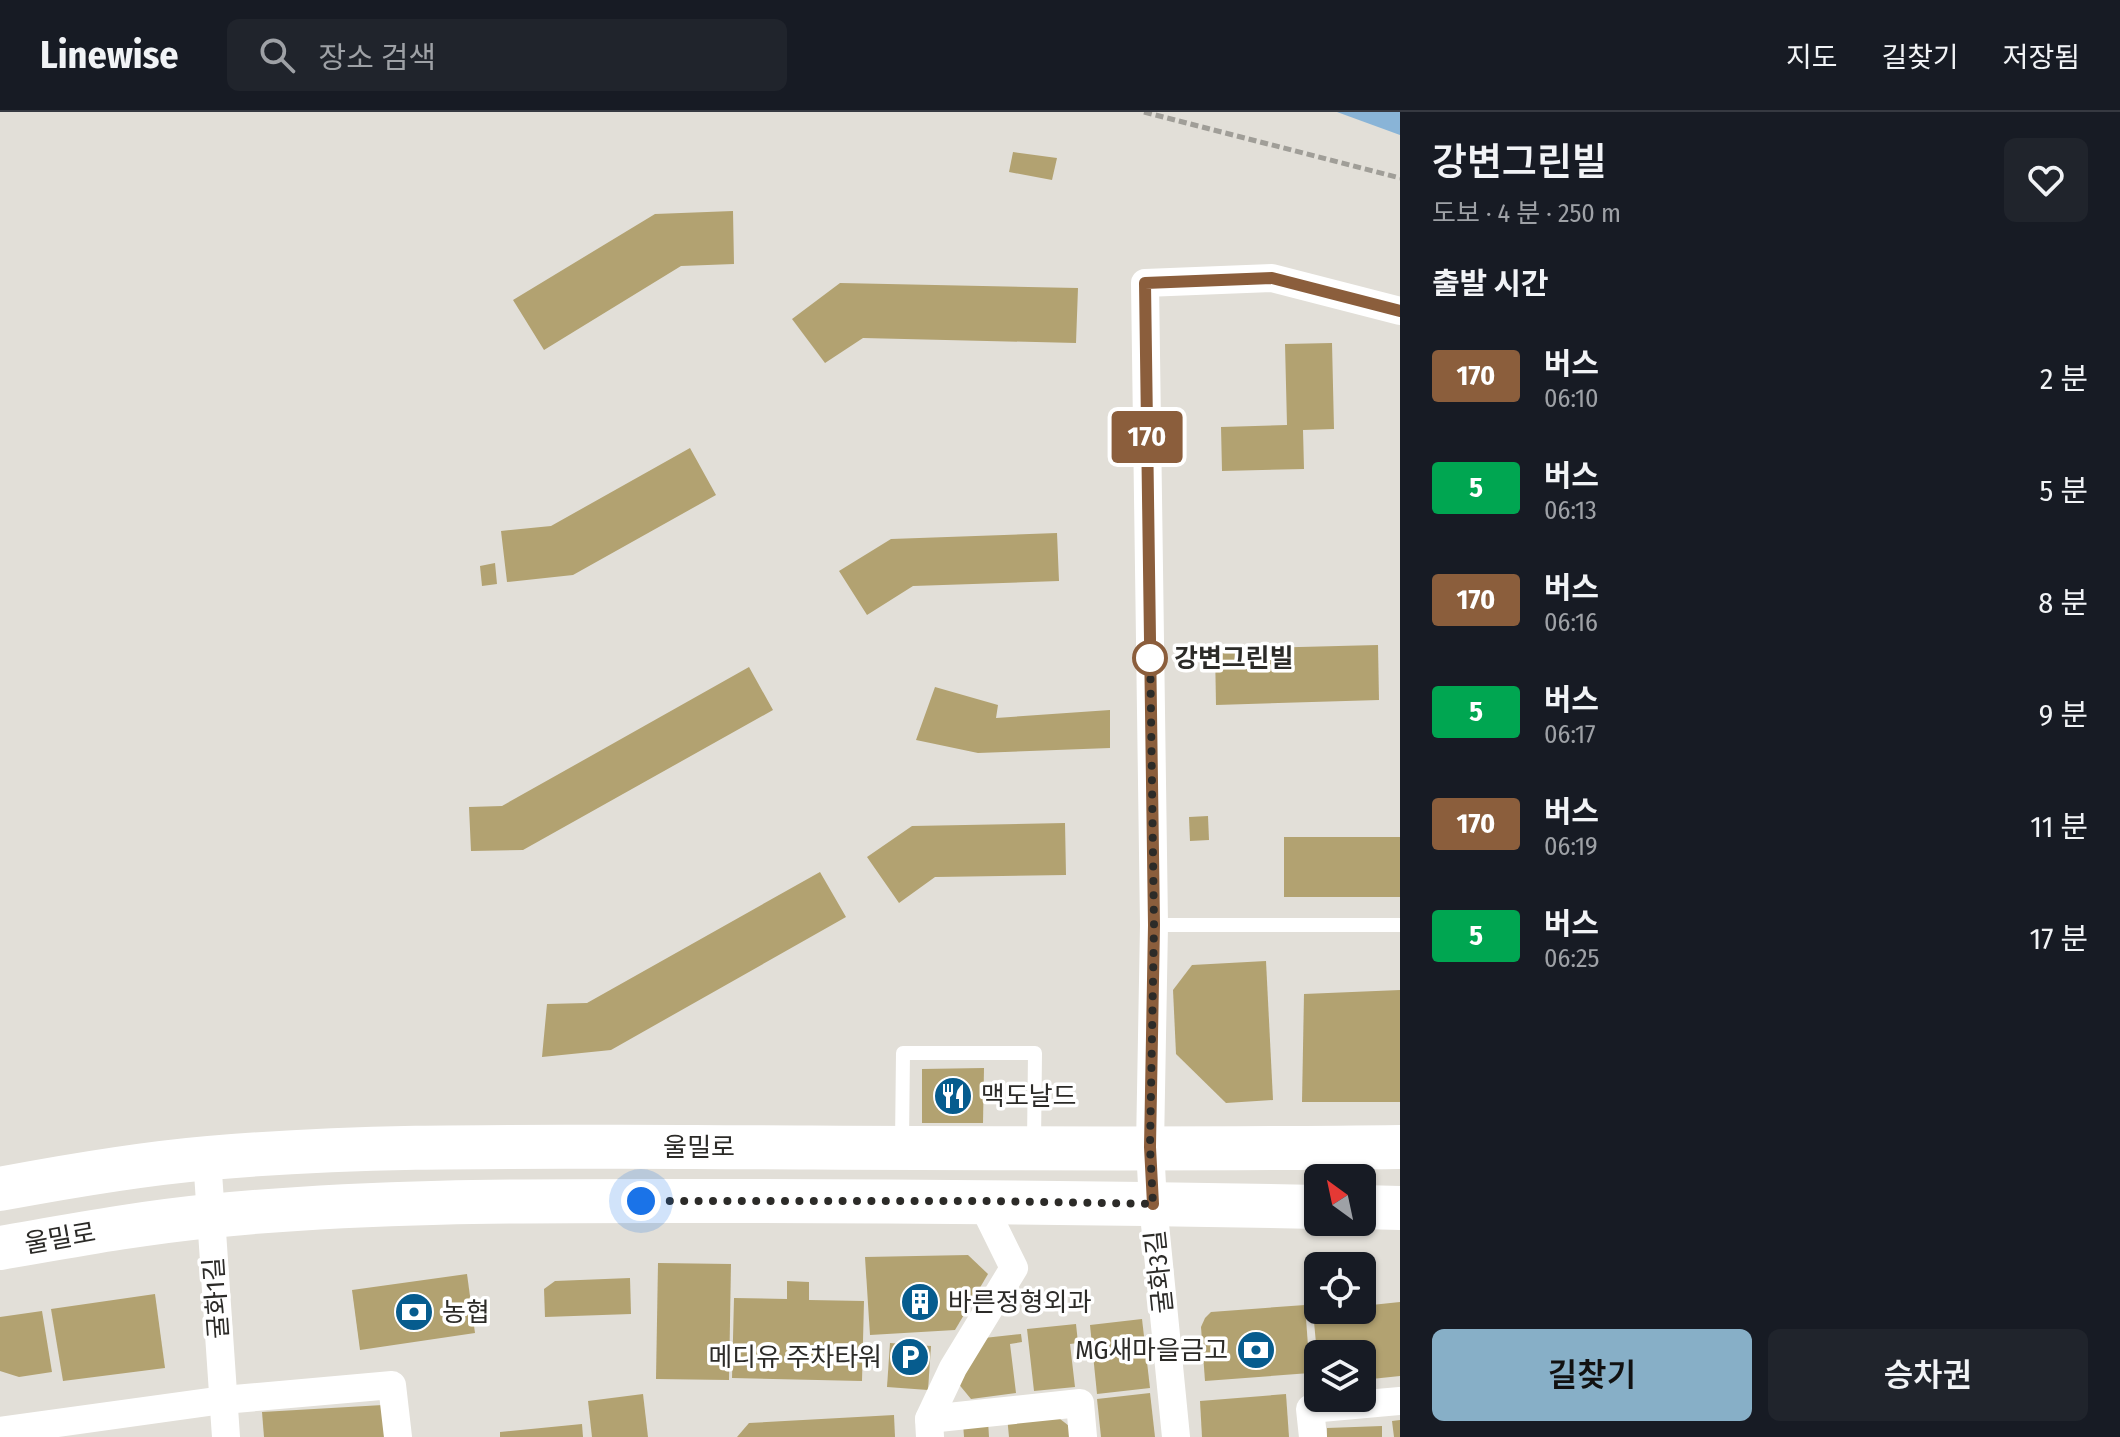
<!DOCTYPE html>
<html lang="ko">
<head>
<meta charset="utf-8">
<style>
	:root { --surface:#171b24; --page:#20242c; --text:#f1f3f6; --muted:#9ea1a6; --line:#363941; --accent:#87afc7 }
	body { margin:0; font-family:"Fira Sans Condensed","Noto Sans KR",sans-serif; background:var(--page); color:var(--text); height:100vh; display:flex; flex-direction:column; font-size:30px; white-space:nowrap }
	* { box-sizing:border-box; margin:0 }
	p { font-size:26px; color:var(--muted) }
	.icon { flex:none; width:44px; height:44px; fill:none; stroke:currentColor; stroke-width:2; stroke-linecap:round; stroke-linejoin:round }
	.map { position:relative; flex:1; overflow:hidden }
	.sheet { display:flex; flex-direction:column; background:var(--surface); width:720px }
	.sheet>* { flex:none }
	.badge { padding:0 16px; border-radius:6px; font-size:28px; line-height:52px }
	.needle { width:52px; rotate:327deg }
	.tools { position:absolute; left:1304px; top:1052px; display:grid; gap:16px }
	.tools a { display:grid; place-items:center; width:72px; height:72px; border-radius:12px; background:var(--surface); box-shadow:0 2px 6px #0004; font-size:40px }
	.you { position:absolute; width:40px; height:40px; margin:-20px; border:6px solid #fff; border-radius:50%; background:#1a73e8; box-shadow:0 0 0 12px #1a73e833 }
	.map>.badge { position:absolute; translate:-50% -50%; box-shadow:0 0 0 4px #fff }
	h2 { padding:0 32px; font-size:30px; line-height:72px }
	.round { display:grid; place-items:center; flex:none; width:84px; height:84px; border-radius:12px; background:var(--page) }
	.overview { display:flex; align-items:center; justify-content:space-between; height:136px; padding:0 32px }
	h1 { font-size:38px; font-weight:600; line-height:60px }
	.primary-button { display:flex; gap:16px; margin-top:auto; padding:16px 32px }
	.primary-button a { flex:1; height:92px; border-radius:12px; background:var(--accent); color:#111; font-size:32px; font-weight:600; line-height:92px; text-align:center }
	.primary-button a+a { background:var(--page); color:var(--text) }
	ul { padding:0; list-style:none }
	li { display:flex; align-items:center; gap:24px; height:112px; padding:0 32px }
	li div { flex:1 }
	li b { display:block; font-size:30px }
	li em { font-style:normal }
	li .badge { min-width:88px; font-weight:700; text-align:center }
	header { display:flex; align-items:center; gap:48px; box-sizing:border-box; height:112px; padding:0 40px; background:var(--surface); border-bottom:2px solid var(--line) }
	header strong { font-size:38px }
	nav { display:flex; gap:44px; margin-inline-start:auto; font-size:28px }
	.search { width:560px; height:72px; background:var(--page); display:flex; align-items:center; gap:20px; box-sizing:border-box; padding:0 28px; border-radius:12px; color:var(--muted); font-size:30px }
	main { display:flex; flex:1; min-height:0 }
	.map>svg:first-child { display:block }
</style>
</head>
<body>
<header>
<strong>Linewise</strong>
<div class="search"><svg class="icon" aria-label="search" viewBox="0 0 24 24"><circle cx="10" cy="10" r="6"/><path d="M15 15l6 6"/></svg>장소 검색</div>
<nav><a>지도</a><a>길찾기</a><a>저장됨</a></nav>
</header>
<main>
<div class="map">
<svg width="1400" height="1325" viewBox="0 0 1400 1325">
	<rect width="100%" height="100%" fill="#e2dfd8"/>
	<path fill="#89b4d7" d="M1337 0H1400V23Z"/>
	<g fill="#b2a271">
		<path d="M1013 40 1057 46 1052 68 1009 60Z"/>
		<path d="M733 99 734 152 681 154 544 238 513 188 655 102Z"/>
		<path d="M840 171 1078 176 1076 231 863 226 825 251 792 207Z"/>
		<path d="M1332 231 1334 317 1303 318 1304 357 1222 359 1221 315 1287 313 1285 232Z"/>
		<path d="M690 336 716 383 573 463 507 470 501 419 551 414Z"/>
		<path d="M1057 421 1059 469 913 474 867 503 839 459 891 427Z"/>
		<path d="M495 451 497 472 482 474 480 454Z"/>
		<path d="M1378 533 1379 588 1216 593 1215 537Z"/>
		<path d="M749 555 773 598 523 738 471 739 469 695 502 694Z"/>
		<path d="M935 575 998 593 996 606 1110 598V636L978 641 916 628Z"/>
		<path d="M1208 704 1209 728 1190 729 1189 705Z"/>
		<path d="M1065 711 1066 763 935 765 899 791 867 745 912 714Z"/>
		<rect x="1284" y="725" width="116" height="60"/>
		<path d="M820 760 846 805 611 938 542 945 547 892 587 891Z"/>
		<path d="M1266 849 1273 988 1226 991 1176 942 1173 878 1192 853Z"/>
		<path d="M1400 878V990H1302L1304 882Z"/>
		<path d="M984 956 983 1011H922V957Z"/>
		<path d="M968 1143 988 1162 955 1218 870 1223 865 1145Z"/>
		<path d="M658 1151 731 1152 729 1268 656 1267Z"/>
		<path d="M467 1162 475 1221 360 1238 352 1178Z"/>
		<path d="M630 1166 631 1202 545 1205 544 1177 555 1169Z"/>
		<path d="M787 1169 809 1170V1188L864 1189 862 1269 732 1266 734 1186 787 1187Z"/>
		<path d="M155 1182 165 1256 63 1269 51 1197Z"/>
		<path d="M1400 1190V1264L1362 1268V1242H1317L1313 1199 1362 1198V1194Z"/>
		<path d="M1305 1193 1310 1261 1205 1269 1201 1215 1205 1206 1211 1200Z"/>
		<path d="M42 1199 52 1260 19 1265 0 1259V1205Z"/>
		<path d="M1142 1207 1150 1276 1097 1282 1090 1213Z"/>
		<path d="M1076 1212 1078 1231 1070 1232 1075 1275 1034 1279 1027 1217Z"/>
		<path d="M1021 1222 1022 1230 1010 1232 1016 1281 971 1287 957 1270 984 1226Z"/>
		<path d="M890 1231 931 1234 928 1278 887 1275Z"/>
		<path d="M1150 1281 1155 1325H1101L1097 1287Z"/>
		<path d="M643 1282 648 1325H592L588 1289Z"/>
		<path d="M1286 1282 1289 1325H1202L1200 1289Z"/>
		<path d="M383 1293 385 1325H264L262 1300Z"/>
		<path d="M1051 1300 1073 1317 1074 1325H1009L1007 1304Z"/>
		<path d="M894 1303 895 1325H737L749 1311Z"/>
		<path d="M1400 1308V1325H1394L1392 1309Z"/>
		<path d="M988 1309 989 1325H964L963 1311Z"/>
		<path d="M582 1312 583 1325H500V1320Z"/>
		<path d="M1382 1314V1325H1327V1316Z"/>
	</g>
	<g fill="none" stroke-linecap="round" stroke-linejoin="round">
		<path stroke="#a09e98" stroke-width="5" stroke-dasharray="8 4" stroke-linecap="butt" d="M1144 0 1400 66"/>
		<g stroke="#fff" stroke-width="14">
			<path d="M1154 813H1400"/>
			<path d="M902 1031 903 941H1035L1034 1031"/>
		</g>
		<g stroke="#fff" stroke-width="28">
			<path d="M207 1046 226 1325"/>
			<path d="M929 1307 1080 1291 1083 1325"/>
			<path d="M0 1319 223 1288 392 1273 398 1325"/>
			<path d="M930 1325 929 1307 953 1256 1014 1156 981 1089"/>
			<path d="M1176 1325 1153 1092 1150 1035 1154 813 1145 171 1272 166 1400 199"/>
			<path d="M1313 1325 1310 1297 1400 1289"/>
		</g>
		<g stroke="#fff" stroke-width="44">
			<path d="M0 1077C69 1064 139 1052 209 1046 371 1032 533 1035 695 1035 930 1036 1165 1038 1400 1035"/>
			<path d="M1362 1095 1400 1096"/>
			<path d="M0 1136C70 1124 139 1111 210 1104 379 1087 550 1089 721 1089 920 1089 1119 1091 1318 1095"/>
		</g>
	</g>
	<g fill="none" stroke-linecap="round" stroke-linejoin="round">
		<defs>
			<path id="line" d="M1153 1092 1150 1035 1154 813 1145 171 1272 166 1400 199"/>
		</defs>
		<use href="#line" stroke="#fff" stroke-width="18"/>
		<use href="#line" stroke="#8b5e3c" stroke-width="12"/>
		<path stroke="#2c2b28" stroke-width="8" stroke-dasharray="0 14.4" d="M641 1089H981L1153 1092 1150 1035 1154 813 1150 533V546"/>
	</g>
	<defs>
		<symbol id="restaurant-disc" viewBox="-11 -11 22 22"><circle r="9.5" fill="#065c8e" stroke="#fff"/><path d="M-5-6h1v4h1v-4h1v4h1v-4h1v5L-1.5 .5V6h-2V.5L-5-1ZM5-6V6H3V1.5H1.5Q1.5-4 5-6Z" fill="#fff"/></symbol>
		<symbol id="building-disc" viewBox="-11 -11 22 22"><circle r="9.5" fill="#065c8e" stroke="#fff"/><path d="M-4-6H4V6H1V3H-1V6H-4ZM-2.5-4.3h1.7v1.8h-1.7ZM.8-4.3h1.7v1.8H.8ZM-2.5-1h1.7V.8h-1.7ZM.8-1h1.7V.8H.8Z" fill="#fff"/></symbol>
		<symbol id="bank-disc" viewBox="-11 -11 22 22"><circle r="9.5" fill="#065c8e" stroke="#fff"/><path d="M-6-4H6V4H-6ZM0-2.3a2.3 2.3 0 1 0 0 4.6a2.3 2.3 0 1 0 0-4.6Z" fill="#fff"/></symbol>
		<symbol id="parking-disc" viewBox="-11 -11 22 22"><circle r="9.5" fill="#065c8e" stroke="#fff"/><path d="M-3.5-5.5H1a3.5 3.5 0 0 1 0 7H-1V5.5H-3.5ZM-1-3.4V-.6H.8a1.4 1.4 0 0 0 0-2.8Z" fill="#fff"/></symbol>
	</defs>
	<g fill-rule="evenodd">
		<use href="#restaurant-disc" x="931" y="962" width="44" height="44"/>
		<use href="#building-disc" x="898" y="1168" width="44" height="44"/>
		<use href="#bank-disc" x="392" y="1178" width="44" height="44"/>
		<use href="#bank-disc" x="1234" y="1216" width="44" height="44"/>
		<use href="#parking-disc" x="888" y="1223" width="44" height="44"/>
	</g>
	<circle fill="#fff" stroke="#8b5e3c" stroke-width="4" cx="1150" cy="546" r="16"/>
	<g text-anchor="middle" stroke-width="7" stroke-linejoin="round" paint-order="stroke">
		<g font-size="26" font-weight="bold" fill="#2c2b28" stroke="#fff" text-anchor="start">
			<text x="1174" y="555">강변그린빌</text>
		</g>
		<g font-size="26" fill="#2c2b28" stroke="#fff" text-anchor="start">
			<text x="981" y="993">맥도날드</text>
			<text x="948" y="1199">바른정형외과</text>
			<text x="442" y="1209">농협</text>
			<text x="1228" y="1247" text-anchor="end">MG새마을금고</text>
			<text x="882" y="1254" text-anchor="end">메디유 주차타워</text>
		</g>
		<g font-size="26" fill="#2c2b28" stroke="#fff">
			<text x="699" y="1044">울밀로</text>
			<text transform="translate(60 1126) rotate(-10)" y="9">울밀로</text>
			<text transform="translate(1159 1160) rotate(-96)" y="9">굴화3길</text>
			<text transform="translate(216 1186) rotate(-94)" y="9">굴화1길</text>
		</g>
	</g>
</svg>
<div class="tools">
<a><svg class="needle" viewBox="-14 -14 28 28"><path d="M0-13l5 13h-10z" fill="#e53935"/><path d="M0 13l5-13h-10z" fill="#9ea1a6"/></svg></a>
<a><svg class="icon" aria-label="locate" viewBox="0 0 24 24"><circle cx="12" cy="12" r="6"/><path d="M12 2v4M12 18v4M2 12h4M18 12h4"/></svg></a>
<a><svg class="icon" aria-label="layers" viewBox="0 0 24 24"><path d="M12 4l9 5-9 5-9-5zM3 14l9 5 9-5"/></svg></a>
</div>
<div class="you" style="left:641px;top:1089px"></div>
<b class="badge" style="left:1147px;top:325px;background:#8b5e3c;color:#fff">170</b>
</div>
<section class="sheet">
<div class="overview"><div><h1>강변그린빌</h1><p>도보 · 4 분 · 250 m</p></div><a class="round"><svg class="icon" aria-label="heart" viewBox="0 0 24 24"><path d="M12 20l-8-8c-3-5 5-10 8-4 3-6 11-1 8 4z"/></svg></a></div>
<h2>출발 시간</h2>
<ul>
<li><span class="badge" style="background:#8b5e3c;color:#fff">170</span><div><b>버스</b><p>06:10</p></div><em>2 분</em></li>
<li><span class="badge" style="background:#00a651;color:#fff">5</span><div><b>버스</b><p>06:13</p></div><em>5 분</em></li>
<li><span class="badge" style="background:#8b5e3c;color:#fff">170</span><div><b>버스</b><p>06:16</p></div><em>8 분</em></li>
<li><span class="badge" style="background:#00a651;color:#fff">5</span><div><b>버스</b><p>06:17</p></div><em>9 분</em></li>
<li><span class="badge" style="background:#8b5e3c;color:#fff">170</span><div><b>버스</b><p>06:19</p></div><em>11 분</em></li>
<li><span class="badge" style="background:#00a651;color:#fff">5</span><div><b>버스</b><p>06:25</p></div><em>17 분</em></li>
</ul>
<div class="primary-button"><a>길찾기</a><a>승차권</a></div>
</section>
</main>
</body>
</html>
